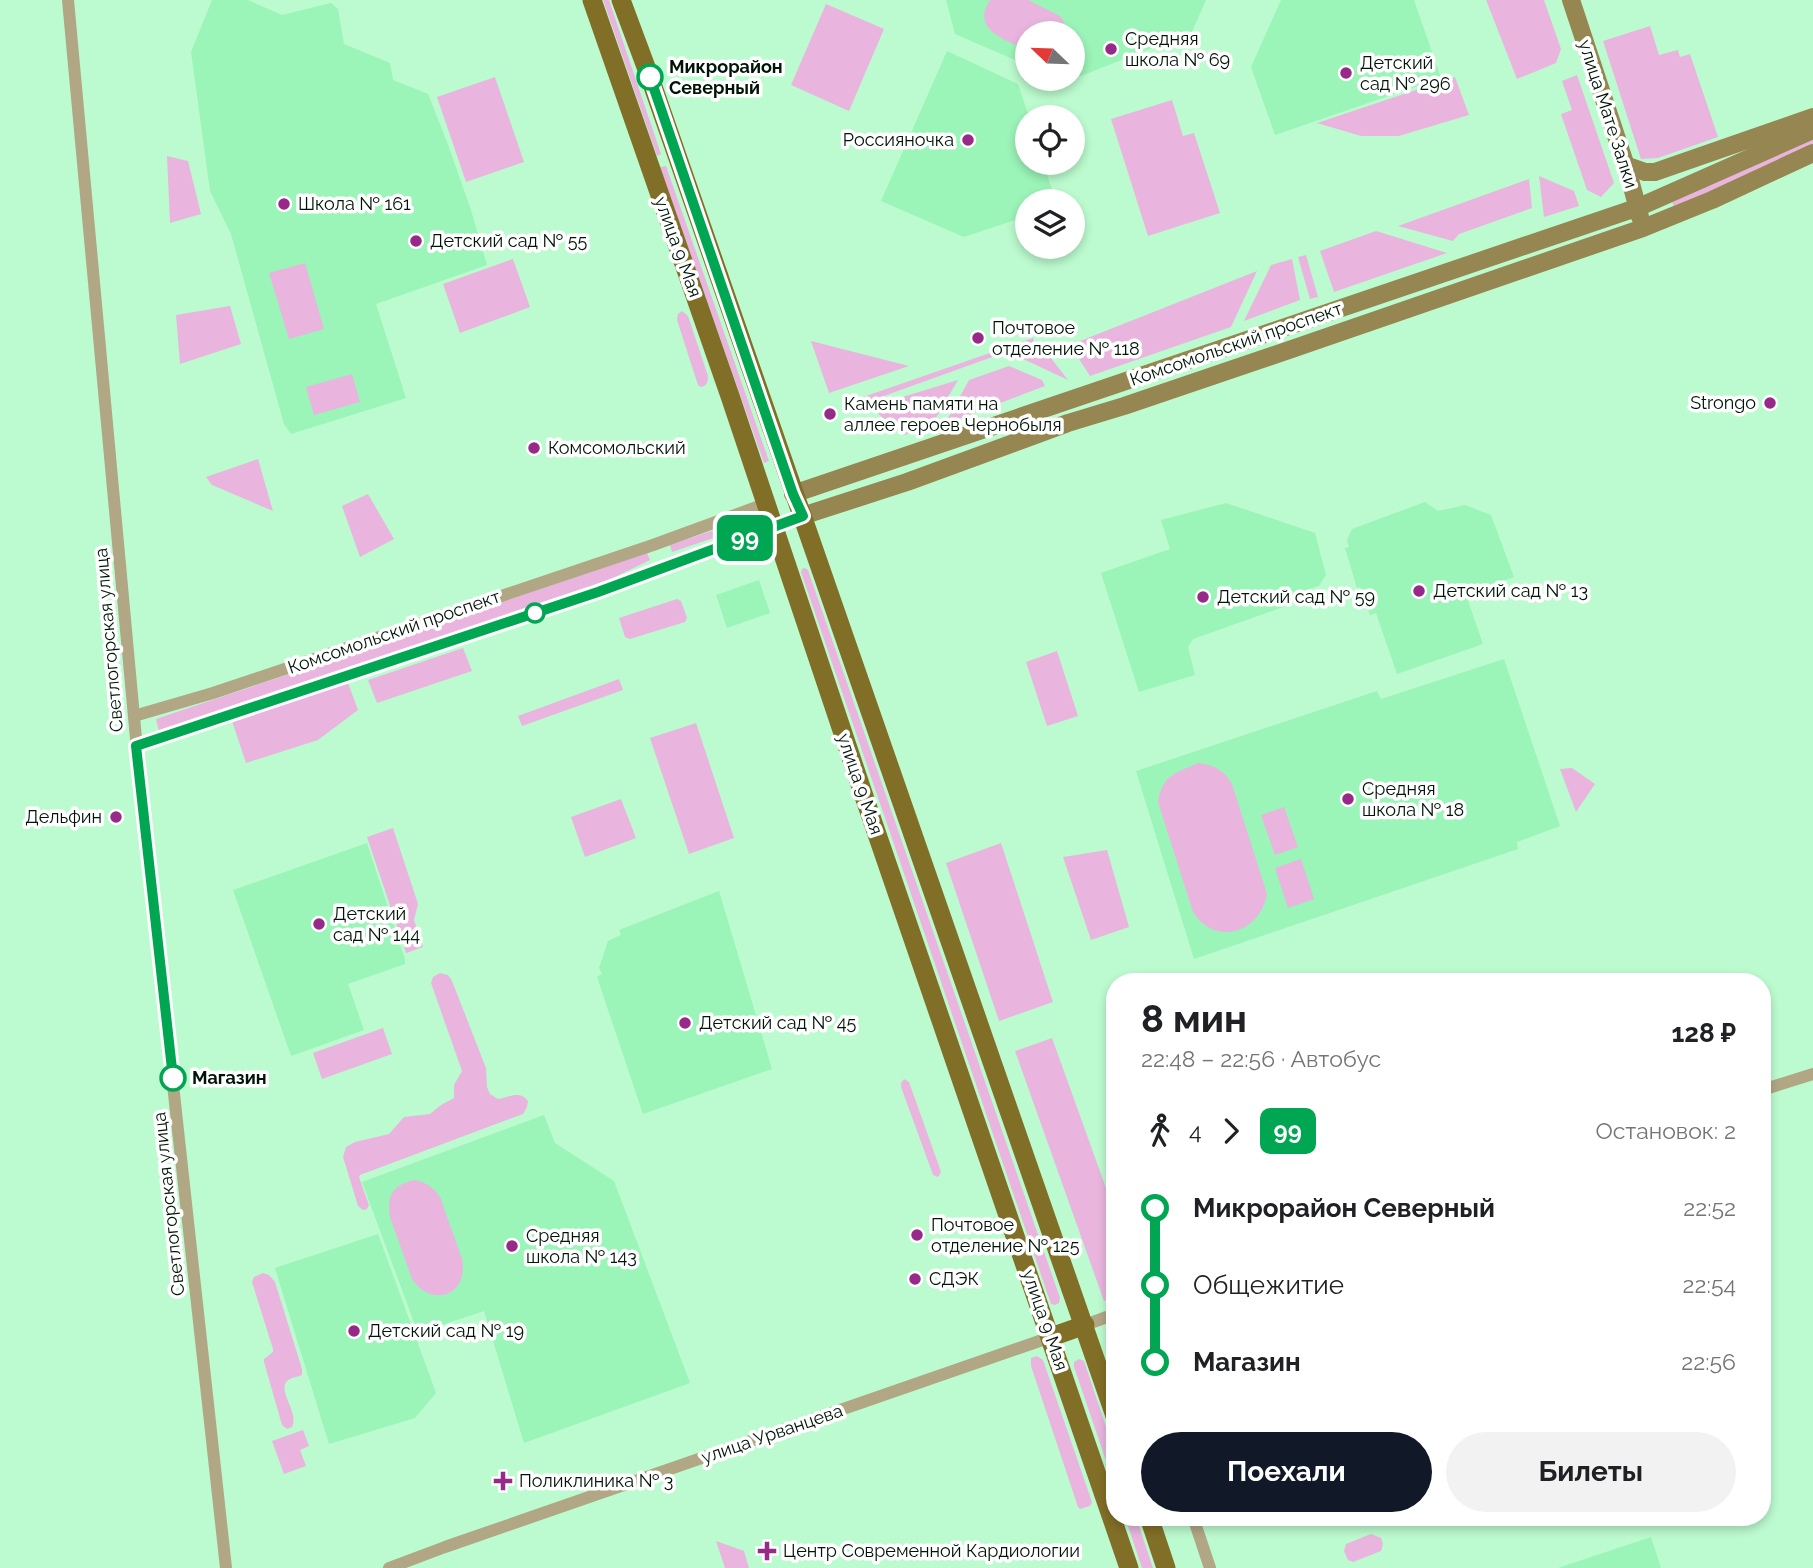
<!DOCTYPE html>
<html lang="ru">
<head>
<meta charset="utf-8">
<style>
	:root { --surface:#fff; --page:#f2f2f2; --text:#202124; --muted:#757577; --accent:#111827 }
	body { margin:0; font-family:Raleway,sans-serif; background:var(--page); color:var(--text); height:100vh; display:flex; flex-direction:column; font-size:26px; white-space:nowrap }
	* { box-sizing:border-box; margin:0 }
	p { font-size:23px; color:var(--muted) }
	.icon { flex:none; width:38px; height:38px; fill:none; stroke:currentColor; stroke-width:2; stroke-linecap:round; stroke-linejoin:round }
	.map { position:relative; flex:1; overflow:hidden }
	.details { position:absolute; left:1106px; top:973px; width:665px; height:553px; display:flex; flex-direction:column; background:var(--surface); border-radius:28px; box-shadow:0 4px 10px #0003 }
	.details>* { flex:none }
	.badge { padding:0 14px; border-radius:10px; font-size:24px; line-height:46px }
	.needle { width:46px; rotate:293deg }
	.fabs { position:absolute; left:1015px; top:21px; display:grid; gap:14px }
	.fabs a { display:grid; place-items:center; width:70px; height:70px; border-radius:50%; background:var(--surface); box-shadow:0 4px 10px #0003; font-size:35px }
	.map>.badge { position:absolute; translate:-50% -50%; box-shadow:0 0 0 4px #fff }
	.legs { display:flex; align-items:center; gap:10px; height:77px; padding:0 35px; font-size:23px }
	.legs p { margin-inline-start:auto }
	.headline { display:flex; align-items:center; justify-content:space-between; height:119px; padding:0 35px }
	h1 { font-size:38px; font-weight:700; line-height:52px }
	.primary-button { display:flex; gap:14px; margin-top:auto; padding:14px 35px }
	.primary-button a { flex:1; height:80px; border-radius:42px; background:var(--accent); color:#fff; font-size:28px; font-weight:700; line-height:80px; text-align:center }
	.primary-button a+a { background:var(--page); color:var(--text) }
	ul { padding:0 35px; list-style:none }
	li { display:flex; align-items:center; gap:24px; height:77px; font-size:26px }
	li i { display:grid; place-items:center; width:10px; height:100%; margin:0 9px; background:currentColor }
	li i::after { content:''; width:18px; height:18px; margin:-9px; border:5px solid; border-radius:50%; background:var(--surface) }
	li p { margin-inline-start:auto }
	li:first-child i { background:linear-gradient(#0000 50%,currentColor 0) }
	li:last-child i { background:linear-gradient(currentColor 50%,#0000 0) }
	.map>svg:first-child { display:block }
</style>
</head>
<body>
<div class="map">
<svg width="1813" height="1568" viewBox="0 0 1813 1568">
	<rect width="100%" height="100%" fill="#bcfbcf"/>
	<g fill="#9bf4b8">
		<path d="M212 0H248L282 15 331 3 338 9 344 44 390 63 393 80 428 94 447 142 471 210 487 265 376 304 406 398 291 434 284 424 231 234 210 191 191 52Z"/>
		<path d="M946 0H1206L1192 32 1066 82 1058 79H1073V33H1027V65L955 34Z"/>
		<path d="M1281 0H1414L1441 78 1275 135 1251 67Z"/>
		<path d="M947 51 1018 84 1029 117H1027V163H1043L1056 201H1027V216L964 237 881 201Z"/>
		<path d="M1425 502 1438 511 1465 505 1491 515 1514 577 1466 595 1483 644 1397 674 1376 613 1370 615 1360 587 1357 588 1345 548 1349 547 1347 540 1352 529Z"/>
		<path d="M1226 503 1315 533 1326 575 1319 586 1297 593 1300 601 1193 639 1188 647 1195 675 1139 692 1101 573 1170 549 1161 520Z"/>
		<path d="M759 580 770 613 727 628 716 595Z"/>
		<path d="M1504 659 1560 826 1517 842 1518 849 1194 959 1136 771 1377 691 1381 699Z"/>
		<path d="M367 843 405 959V964L348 984 364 1030 291 1056 233 890Z"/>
		<path d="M719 891 772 1069 643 1114 597 977 602 974 599 968 608 941 621 935 619 930Z"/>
		<path d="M544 1115 555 1143 614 1181 690 1383 524 1443 484 1311 418 1333 362 1182Z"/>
		<path d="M378 1234 436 1393 415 1418 329 1444 275 1268Z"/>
		<path d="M1651 1537 1661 1568H1558Z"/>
	</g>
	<g fill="#e9b5de">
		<path d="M603 0H609L661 154 657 156Z"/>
		<path d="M990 0H1028L1060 16 1064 22 1067 33H1027V50C1006 40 970 30 990 0Z"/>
		<path d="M1486 0H1544L1561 49 1556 63 1517 79Z"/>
		<path d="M826 4 884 29 849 111 791 85Z"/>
		<path d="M1650 26 1659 55 1678 50 1680 57 1690 54 1718 137 1658 158 1641 159 1603 41Z"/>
		<path d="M1577 75 1614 183 1601 197 1587 190 1561 114 1572 110 1562 81Z"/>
		<path d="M495 77 524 162 466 182 437 97Z"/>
		<path d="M1455 77 1469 115 1399 136H1361L1317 123Z"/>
		<path d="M1172 100 1183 136 1194 133 1220 213 1148 236 1111 119Z"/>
		<path d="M1813 139V144L1675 209 1672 202Z"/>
		<path d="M167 156 188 161 201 214 170 223Z"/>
		<path d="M666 166 769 461 764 463 660 167Z"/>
		<path d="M1539 176 1574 191 1579 206 1544 217Z"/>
		<path d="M1529 179 1532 208 1459 234 1453 241 1398 226Z"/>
		<path d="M1376 231 1447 253 1334 292 1320 251Z"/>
		<path d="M1306 255 1318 297 1310 299 1298 257Z"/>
		<path d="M513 259 530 307 460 333 443 284Z"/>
		<path d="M1292 259 1300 300 1244 321 1271 265Z"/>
		<path d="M305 263 324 329 289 339 269 273Z"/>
		<path d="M1257 271 1231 327 1090 376 1070 345Z"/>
		<path d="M230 306 241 344 180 364 176 315Z"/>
		<path d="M682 311 688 316 708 376C708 381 707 386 701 387L698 385 677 320 678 314Z"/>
		<path d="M1033 338 1034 342 845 410 843 404Z"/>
		<path d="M811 341 909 366 829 393Z"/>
		<path d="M1043 348 1068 380 1019 357Z"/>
		<path d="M1009 366 1042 380 1045 386 945 424 969 380Z"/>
		<path d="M352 374 360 402 314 415 306 387Z"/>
		<path d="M958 380 931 426 904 435 870 407Z"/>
		<path d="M258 459 273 511 212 485 206 477Z"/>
		<path d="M368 494 394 539 360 557 342 506Z"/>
		<path d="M729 525 731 532 672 552 670 545Z"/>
		<path d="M647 553 650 560 611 579 159 732 156 719Z"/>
		<path d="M805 568 808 570 1060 1298 1059 1303 1055 1305 1051 1304 801 572 802 569Z"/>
		<path d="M677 599 681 601 687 618 685 622 630 639 625 637 619 618Z"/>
		<path d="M463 648 472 671 377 703 368 680Z"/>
		<path d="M1057 651 1078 716 1047 726 1026 662Z"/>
		<path d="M619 679 623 690 522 726 518 716Z"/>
		<path d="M348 683 358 710 318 740 246 763 232 721Z"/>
		<path d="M696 723 734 838 689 854 650 738Z"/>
		<path d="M1198 763C1214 765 1224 770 1232 784L1267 894C1260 933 1215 947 1193 912L1158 802C1162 775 1176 773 1198 763Z"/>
		<path d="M1572 768 1595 784 1576 812 1560 769Z"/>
		<path d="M621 799 636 838 585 857 571 817Z"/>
		<path d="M1284 807 1298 847 1275 855 1261 815Z"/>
		<path d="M393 828 418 904 414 920 423 947 406 953 367 837Z"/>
		<path d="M1001 843 1053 1002 999 1021 946 863Z"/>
		<path d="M1107 850 1129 927 1091 940 1063 857Z"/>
		<path d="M1301 859 1314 899 1288 908 1275 868Z"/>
		<path d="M440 973 448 975 452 981 486 1068 487 1087 490 1094 498 1099C509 1097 520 1090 528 1101L527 1107 523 1114 360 1175 359 1177 369 1205 367 1209 363 1210 358 1206 343 1157 346 1147 355 1142 389 1134 404 1117 430 1114 441 1105 454 1098V1085L462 1071 431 983 433 977Z"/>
		<path d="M383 1028 392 1054 322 1079 313 1053Z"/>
		<path d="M1052 1038 1115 1213V1298L1104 1301 1015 1051Z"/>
		<path d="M904 1079 909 1082 940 1169 941 1172 938 1177 933 1175 932 1172 901 1087V1083Z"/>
		<path d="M415 1180C427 1183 433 1187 440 1197L462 1259C469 1295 432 1309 412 1279L390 1217C386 1195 394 1184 415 1180Z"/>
		<path d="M263 1273 269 1275 275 1282 302 1369V1375C297 1377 289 1378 286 1382 279 1394 299 1412 292 1427L287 1429 282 1425 264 1362V1359L273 1352V1349L252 1282 254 1277Z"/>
		<path d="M1037 1356 1043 1360 1092 1502 1090 1506 1080 1509 1078 1507 1031 1366V1358Z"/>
		<path d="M1079 1359 1084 1361 1115 1454V1487L1074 1367V1362Z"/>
		<path d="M303 1430 309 1446 300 1450 306 1466 284 1474 272 1441Z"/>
		<path d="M1125 1517H1136L1153 1568H1142Z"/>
		<path d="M1371 1534 1381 1538 1383 1544 1381 1551 1353 1562 1348 1560 1344 1551 1346 1544Z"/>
		<path d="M716 1541 744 1551 749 1568H725Z"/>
	</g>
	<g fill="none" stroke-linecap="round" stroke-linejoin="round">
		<g stroke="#b1a784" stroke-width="12">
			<path d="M68 0 141 793 226 1568"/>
			<path d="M134 716 213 693 653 545 765 504"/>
			<path d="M137 746 599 592 773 527"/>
			<path d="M1762 1090 1813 1074"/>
			<path d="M1085 1325 1115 1314"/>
			<path d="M1193 1517 1210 1568"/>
			<path d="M389 1568 445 1547 1051 1337"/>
		</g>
		<g stroke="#968651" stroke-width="18">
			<path d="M1571 0 1628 172 1640 217"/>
			<path d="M1625 165 1645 172H1655L1813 117"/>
			<path d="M793 494 1639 207 1813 130"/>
			<path d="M802 516 907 482 1068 423 1124 406 1289 350 1643 228 1712 200 1813 153"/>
		</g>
		<g stroke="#826f27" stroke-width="19">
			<path d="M592 0 730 396 868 808 1129 1568"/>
			<path d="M621 0 649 75 1115 1416"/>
			<path d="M1051 1337 1085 1325"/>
			<path d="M1149 1517 1166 1568"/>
		</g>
	</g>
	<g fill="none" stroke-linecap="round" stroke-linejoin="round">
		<defs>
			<path id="line-1" d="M173 1078 136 746 598 592 803 516 793 494 650 77"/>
		</defs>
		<use href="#line-1" stroke="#fff" stroke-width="16"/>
		<use href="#line-1" stroke="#00a651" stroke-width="10"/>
	</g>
	<g fill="#972989" stroke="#fff" stroke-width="2.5">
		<circle cx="1111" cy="49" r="7"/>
		<circle cx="1346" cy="73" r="7"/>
		<circle cx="968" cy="140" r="7"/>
		<circle cx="284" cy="204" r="7"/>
		<circle cx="416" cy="241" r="7"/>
		<circle cx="978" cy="338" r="7"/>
		<circle cx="1770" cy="403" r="7"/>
		<circle cx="830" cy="414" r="7"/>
		<circle cx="534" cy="448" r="7"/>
		<circle cx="1419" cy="591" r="7"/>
		<circle cx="1203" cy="597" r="7"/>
		<circle cx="1348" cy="799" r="7"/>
		<circle cx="116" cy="817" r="7"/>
		<circle cx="319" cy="924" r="7"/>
		<circle cx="685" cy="1023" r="7"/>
		<circle cx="917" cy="1235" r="7"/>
		<circle cx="512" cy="1246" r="7"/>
		<circle cx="915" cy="1279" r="7"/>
		<circle cx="354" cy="1331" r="7"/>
		<path d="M499.5 1470.5h7v7h7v7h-7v7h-7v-7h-7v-7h7z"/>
		<path d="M763.5 1540.5h7v7h7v7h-7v7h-7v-7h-7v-7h7z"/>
	</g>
	<g fill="#fff" stroke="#00a651" stroke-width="3.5">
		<circle cx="650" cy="77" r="12"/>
		<circle cx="535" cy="613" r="9"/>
		<circle cx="173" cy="1078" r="12"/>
	</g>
	<g text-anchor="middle" stroke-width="7" stroke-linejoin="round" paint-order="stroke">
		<g font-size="18" fill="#001507" stroke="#fff" text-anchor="start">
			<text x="1125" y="45">Средняя<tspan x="1125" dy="21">школа № 69</tspan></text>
			<text x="1360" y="69">Детский<tspan x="1360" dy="21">сад № 296</tspan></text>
			<text x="954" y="146" text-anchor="end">Россияночка</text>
			<text x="298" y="210">Школа № 161</text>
			<text x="430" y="247">Детский сад № 55</text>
			<text x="992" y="334">Почтовое<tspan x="992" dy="21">отделение № 118</tspan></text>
			<text x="1756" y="409" text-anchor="end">Strongo</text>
			<text x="844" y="410">Камень памяти на<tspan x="844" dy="21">аллее героев Чернобыля</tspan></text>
			<text x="548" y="454">Комсомольский</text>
			<text x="1433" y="597">Детский сад № 13</text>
			<text x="1217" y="603">Детский сад № 59</text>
			<text x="1362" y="795">Средняя<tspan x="1362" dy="21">школа № 18</tspan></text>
			<text x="102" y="823" text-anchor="end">Дельфин</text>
			<text x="333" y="920">Детский<tspan x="333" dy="21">сад № 144</tspan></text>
			<text x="699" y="1029">Детский сад № 45</text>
			<text x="931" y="1231">Почтовое<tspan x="931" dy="21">отделение № 125</tspan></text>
			<text x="526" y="1242">Средняя<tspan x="526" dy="21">школа № 143</tspan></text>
			<text x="929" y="1285">СДЭК</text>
			<text x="368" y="1337">Детский сад № 19</text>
			<text x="519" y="1487">Поликлиника № 3</text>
			<text x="783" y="1557">Центр Современной Кардиологии</text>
		</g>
		<g font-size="18" font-weight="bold" fill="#001507" stroke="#fff" text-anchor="start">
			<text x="669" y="73">Микрорайон<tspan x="669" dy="21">Северный</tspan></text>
			<text x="192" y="1084">Магазин</text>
		</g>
		<g font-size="18" fill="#001507" stroke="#fff">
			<text transform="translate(1608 114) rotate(72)" y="6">улица Мате Залки</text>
			<text transform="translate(678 247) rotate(70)" y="6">улица 9 Мая</text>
			<text transform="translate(1236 344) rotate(-19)" y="6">Комсомольский проспект</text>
			<text transform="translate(394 632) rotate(-19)" y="6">Комсомольский проспект</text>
			<text transform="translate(109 640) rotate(-95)" y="6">Светлогорская улица</text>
			<text transform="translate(860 784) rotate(71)" y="6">улица 9 Мая</text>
			<text transform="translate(169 1204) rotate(-96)" y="6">Светлогорская улица</text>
			<text transform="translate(1045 1320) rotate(71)" y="6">улица 9 Мая</text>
			<text transform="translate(772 1434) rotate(-19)" y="6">улица Урванцева</text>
		</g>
	</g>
</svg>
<div class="fabs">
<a><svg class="needle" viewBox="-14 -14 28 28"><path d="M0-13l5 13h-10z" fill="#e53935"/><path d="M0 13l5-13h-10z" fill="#757577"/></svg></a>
<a><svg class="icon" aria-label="locate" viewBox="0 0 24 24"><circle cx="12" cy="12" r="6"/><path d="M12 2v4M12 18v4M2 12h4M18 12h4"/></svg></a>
<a><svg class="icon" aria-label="layers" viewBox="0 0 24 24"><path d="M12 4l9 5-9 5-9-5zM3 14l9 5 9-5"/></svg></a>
</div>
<b class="badge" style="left:745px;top:538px;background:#00a651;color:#fff">99</b>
<section class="details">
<div class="headline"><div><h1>8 мин</h1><p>22:48 – 22:56 · Автобус</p></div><b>128 ₽</b></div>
<div class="legs"><svg class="icon" aria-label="walk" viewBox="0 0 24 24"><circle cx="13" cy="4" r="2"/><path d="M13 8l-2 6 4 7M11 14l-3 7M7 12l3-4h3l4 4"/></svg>4<svg class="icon" aria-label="forward" viewBox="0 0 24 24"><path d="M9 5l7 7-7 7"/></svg><b class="badge" style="background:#00a651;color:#fff">99</b><p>Остановок: 2</p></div>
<ul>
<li><i style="color:#00a651"></i><b>Микрорайон Северный</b><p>22:52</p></li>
<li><i style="color:#00a651"></i><span>Общежитие</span><p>22:54</p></li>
<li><i style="color:#00a651"></i><b>Магазин</b><p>22:56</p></li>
</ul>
<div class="primary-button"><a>Поехали</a><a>Билеты</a></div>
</section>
</div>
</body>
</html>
